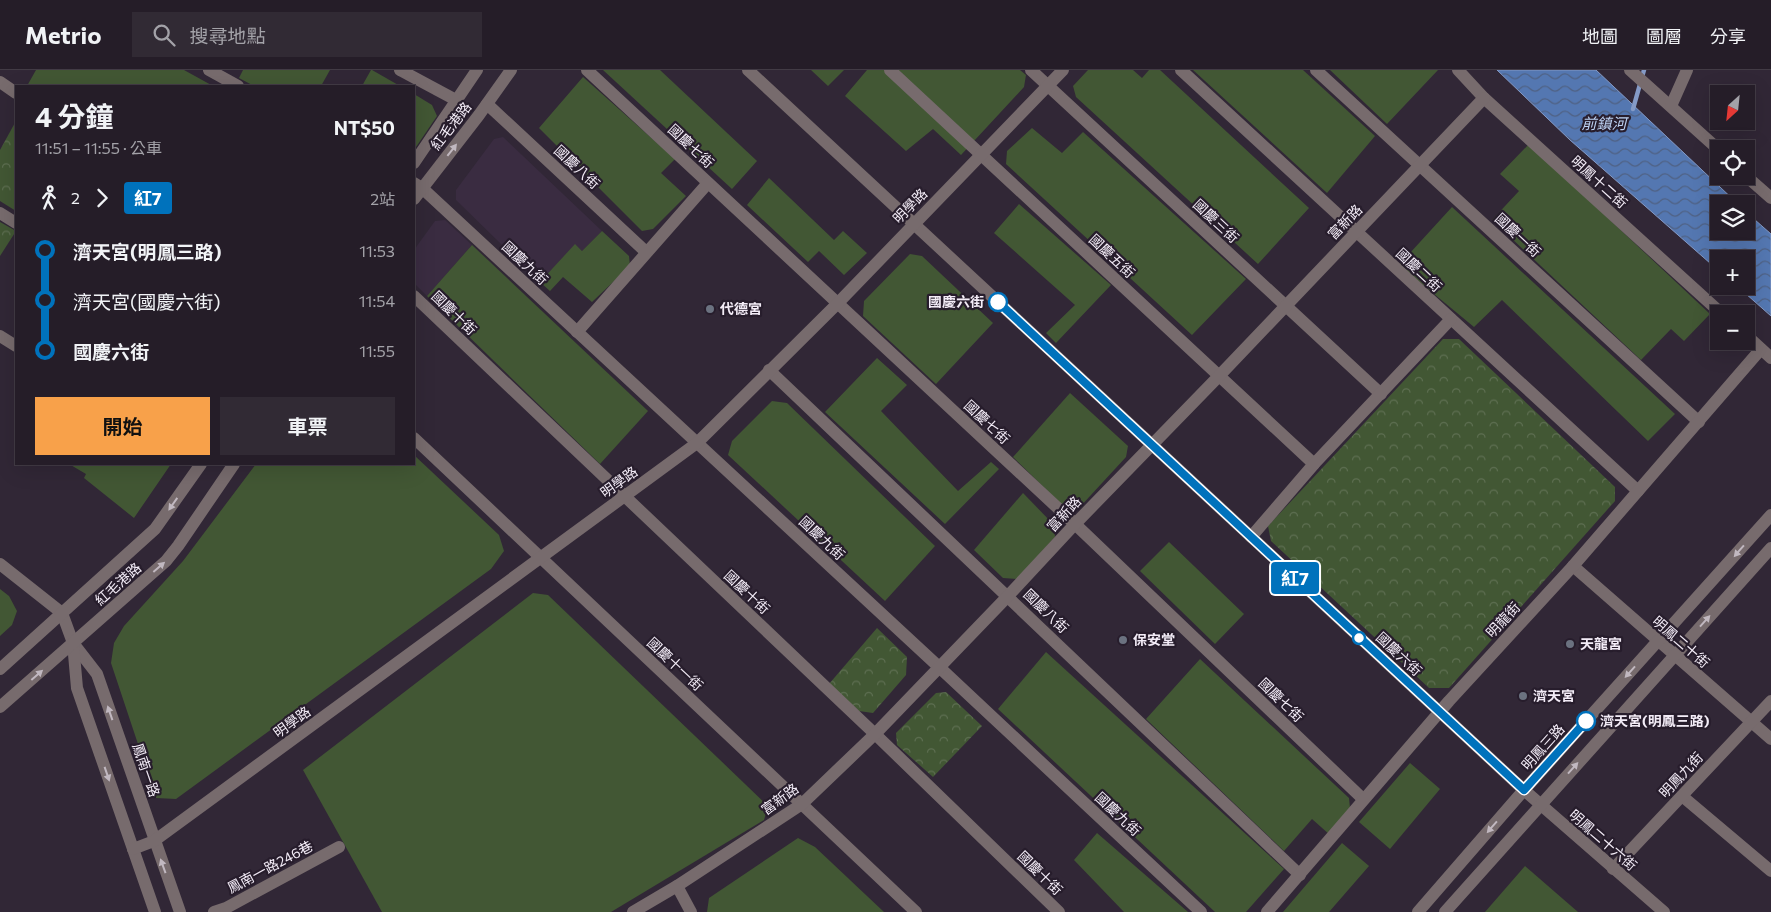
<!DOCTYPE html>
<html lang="zh-TW">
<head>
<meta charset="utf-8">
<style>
	:root { --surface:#251d28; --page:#312a34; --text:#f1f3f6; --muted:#a3a2a8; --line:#423b45; --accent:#f8a14a }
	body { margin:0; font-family:Commissioner,"Noto Sans TC",sans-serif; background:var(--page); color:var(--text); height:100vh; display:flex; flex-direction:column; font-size:19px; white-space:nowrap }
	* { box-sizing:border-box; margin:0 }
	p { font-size:16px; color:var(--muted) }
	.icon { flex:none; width:28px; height:28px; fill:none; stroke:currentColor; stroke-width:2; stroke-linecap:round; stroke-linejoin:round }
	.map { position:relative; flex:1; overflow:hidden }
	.sheet { position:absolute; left:15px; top:15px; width:400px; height:380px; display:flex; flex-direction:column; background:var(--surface); border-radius:0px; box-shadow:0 5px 20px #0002,0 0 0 1px var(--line) }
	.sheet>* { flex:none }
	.badge { padding:0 10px; border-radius:4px; font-size:18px; line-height:32px }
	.needle { width:32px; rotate:207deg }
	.fabs { position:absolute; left:1710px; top:15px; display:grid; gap:10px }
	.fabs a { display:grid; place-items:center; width:45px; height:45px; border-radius:0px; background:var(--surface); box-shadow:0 5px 20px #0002,0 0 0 1px var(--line); font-size:25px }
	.map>.badge { position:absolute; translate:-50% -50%; box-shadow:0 0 0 2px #fff }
	.legs { display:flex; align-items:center; gap:8px; height:55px; padding:0 20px; font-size:16px }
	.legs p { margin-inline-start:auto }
	.summary { display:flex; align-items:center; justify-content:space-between; height:85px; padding:0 20px }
	h1 { font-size:28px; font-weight:700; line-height:38px }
	.button { display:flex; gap:10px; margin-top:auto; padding:10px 20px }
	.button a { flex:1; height:58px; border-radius:0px; background:var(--accent); color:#111; font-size:20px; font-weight:700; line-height:58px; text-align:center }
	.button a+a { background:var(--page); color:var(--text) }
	ul { padding:0 20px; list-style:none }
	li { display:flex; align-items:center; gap:18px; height:50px; font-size:19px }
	li i { display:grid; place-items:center; width:8px; height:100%; margin:0 6px; background:currentColor }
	li i::after { content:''; width:12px; height:12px; margin:-6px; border:4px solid; border-radius:50%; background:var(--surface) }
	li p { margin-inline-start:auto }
	li:first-child i { background:linear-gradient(#0000 50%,currentColor 0) }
	li:last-child i { background:linear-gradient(currentColor 50%,#0000 0) }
	header { display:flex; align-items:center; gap:30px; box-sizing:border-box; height:70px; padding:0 25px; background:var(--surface); border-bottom:1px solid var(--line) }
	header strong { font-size:24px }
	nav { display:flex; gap:28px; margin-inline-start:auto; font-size:18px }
	.search { width:350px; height:45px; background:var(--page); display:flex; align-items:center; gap:12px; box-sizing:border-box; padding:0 18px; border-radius:0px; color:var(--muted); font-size:19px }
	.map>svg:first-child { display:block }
</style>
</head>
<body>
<header>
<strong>Metrio</strong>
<div class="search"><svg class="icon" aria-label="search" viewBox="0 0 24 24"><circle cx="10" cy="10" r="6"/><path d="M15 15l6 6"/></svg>搜尋地點</div>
<nav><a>地圖</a><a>圖層</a><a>分享</a></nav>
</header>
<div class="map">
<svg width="1771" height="842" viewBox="0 0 1771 842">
	<defs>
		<pattern id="forest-crowns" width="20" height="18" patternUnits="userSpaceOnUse" patternTransform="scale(1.25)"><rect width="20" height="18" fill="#425734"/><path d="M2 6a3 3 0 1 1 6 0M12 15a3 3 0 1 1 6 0" fill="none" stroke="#5e6f52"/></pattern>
		<pattern id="water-waves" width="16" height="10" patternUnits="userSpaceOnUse" patternTransform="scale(1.25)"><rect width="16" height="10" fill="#5477b1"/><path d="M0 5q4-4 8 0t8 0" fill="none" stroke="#4f6183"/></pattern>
	</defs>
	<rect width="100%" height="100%" fill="#312736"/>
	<g fill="#3a2c41">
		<path d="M503 67 602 161 582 181 575 175 540 212 456 130V120L494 69Z"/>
		<path d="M445 150 472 175 427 226 414 213V180L435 151Z"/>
	</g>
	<g fill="#425734">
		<path d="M36 0H184L213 16H27Z"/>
		<path d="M243 0H330L321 16H254L239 8Z"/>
		<path d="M371 0H372L400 16H362Z"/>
		<path d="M603 0H660L757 91 732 119Z"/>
		<path d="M811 0H844L828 16Z"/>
		<path d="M867 0H1020L1026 5 1024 17 961 85 933 59 906 81 845 26Z"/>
		<path d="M1088 0H1133L1142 8 1149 0H1160L1309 138 1258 194 1076 27 1073 16Z"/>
		<path d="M1193 0H1303L1375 66 1327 123Z"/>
		<path d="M1330 0H1438L1387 54Z"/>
		<path d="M583 7 675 89 661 103 686 126 653 159 642 161 539 58Z"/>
		<path d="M414 24 432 35 437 46 414 80Z"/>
		<path d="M1032 58 1062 83 1083 62 1246 209 1192 265 1006 94 1007 81Z"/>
		<path d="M1529 74 1710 244 1684 271 1671 259 1641 290 1492 150 1519 121 1500 104Z"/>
		<path d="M769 108 834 170 843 161 867 183 844 205 819 181 808 192 747 135Z"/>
		<path d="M1019 134 1111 215 1056 273 1046 263 1075 235 994 163Z"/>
		<path d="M1452 137 1675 344 1648 371 1502 230 1474 257 1399 195Z"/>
		<path d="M602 161 629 186 630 196 592 232 563 207 550 221 540 212 575 174 582 181Z"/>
		<path d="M472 175 648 341 600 394 427 226Z"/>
		<path d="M910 184 922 186 993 253 936 314 863 246 864 231Z"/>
		<path d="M877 288 907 315 881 341 958 421 991 392 999 399 945 454 825 342Z"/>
		<path d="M1070 323 1128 376 1126 387 1079 438 1071 439 1063 436 1013 387Z"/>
		<path d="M772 331 787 333 935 476 885 531 728 385 732 371Z"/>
		<path d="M414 385 499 465 504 481 491 499 176 729 156 728 111 593 114 573 124 556 183 491 256 394H414Z"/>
		<path d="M69 394H171L134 448 84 408 86 404Z"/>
		<path d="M1023 423 1054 455 1055 467 1017 509 1003 508 974 480Z"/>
		<path d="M1169 472 1244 544 1215 574 1140 501Z"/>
		<path d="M0 519 9 526 17 541 12 555 0 566Z"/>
		<path d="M533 523 548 525 768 736 764 750 611 842H382L303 700Z"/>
		<path d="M1046 582 1284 799 1246 842H1215L998 639Z"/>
		<path d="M1200 589 1349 728 1350 738 1330 765 1312 749 1284 781 1146 649Z"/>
		<path d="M1410 693 1440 719 1390 779 1359 752Z"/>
		<path d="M1097 763 1188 842H1124L1074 790Z"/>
		<path d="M798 768 815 777 884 842H707L709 828Z"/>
		<path d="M1342 773 1369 796 1329 842H1283Z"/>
		<path d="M1525 796 1578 842H1485Z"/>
	</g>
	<g fill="url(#forest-crowns)">
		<path d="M16 51V141L0 131V80Z"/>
		<path d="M0 152 16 161 0 186Z"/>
		<path d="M1443 269H1459L1615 417V431L1449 618H1429L1271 471 1268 456Z"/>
		<path d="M877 558 907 587 906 605 873 643 859 641 829 614Z"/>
		<path d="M946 622 982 656 933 707 897 675 896 663 936 623Z"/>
	</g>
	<path fill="url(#water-waves)" stroke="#849ac6" d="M1497 0H1596L1738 134H1719V161H1746V142L1771 164V246L1737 216H1746V189H1719V201L1570 70Z"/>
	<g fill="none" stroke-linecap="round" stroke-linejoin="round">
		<path stroke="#849ac6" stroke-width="4.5" d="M1633 39 1644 0"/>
		<g stroke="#776b6d" stroke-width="12">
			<path d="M209 0 238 16"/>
			<path d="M400 0 456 30"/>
			<path d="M587 0 1075 454 1363 729"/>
			<path d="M748 0 1524 720 1664 842"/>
			<path d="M890 0 1314 394"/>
			<path d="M1031 0 1381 324"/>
			<path d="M1181 0 1638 421"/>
			<path d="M1316 0 1699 352"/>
			<path d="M1458 0 1484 28 1722 244"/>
			<path d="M1630 0 1719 80"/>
			<path d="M0 12 16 23"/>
			<path d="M487 34 646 182"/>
			<path d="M1671 36 1687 0"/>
			<path d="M414 93 477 0"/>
			<path d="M1746 106 1771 128"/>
			<path d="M414 113 422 118 939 597 1201 842"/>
			<path d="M414 129 479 45 511 0"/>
			<path d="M0 143 16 153"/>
			<path d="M414 226 875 664 1059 842"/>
			<path d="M577 262 708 113"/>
			<path d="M1746 265 1771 288"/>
			<path d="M0 266 16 276"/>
			<path d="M769 300 1300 805"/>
			<path d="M414 368 916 842"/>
			<path d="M1251 467 1314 394 1451 249"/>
			<path d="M0 494 62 543 73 573 97 604 180 842"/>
			<path d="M1573 496 1771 669"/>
			<path d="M73 573 77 618 155 842"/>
			<path d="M0 599 155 459 201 394"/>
			<path d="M0 637 166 491 178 476 234 394"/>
			<path d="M1682 726 1771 801"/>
			<path d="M133 779 154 771 697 373 838 233 1063 0"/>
			<path d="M1613 799 1771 631"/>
			<path d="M677 816 691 842"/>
			<path d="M214 842 226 838 339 777"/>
			<path d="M633 842 677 816 802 734 875 664 1008 526 1075 454 1219 306 1484 28"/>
			<path d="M1267 842 1449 631 1573 496 1761 279"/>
			<path d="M1418 842 1524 720 1771 445"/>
			<path d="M1445 842 1771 478"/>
		</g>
	</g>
	<defs><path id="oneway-solid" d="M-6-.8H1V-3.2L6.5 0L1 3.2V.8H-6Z" transform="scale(1.25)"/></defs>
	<g fill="#c1b8c0">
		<use href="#oneway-solid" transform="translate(452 80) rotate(-52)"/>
		<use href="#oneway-solid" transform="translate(173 434) rotate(125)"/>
		<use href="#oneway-solid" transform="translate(1739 481) rotate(131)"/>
		<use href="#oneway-solid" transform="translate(159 497) rotate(-41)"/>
		<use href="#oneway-solid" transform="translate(1705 551) rotate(-48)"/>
		<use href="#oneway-solid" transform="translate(1630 602) rotate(132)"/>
		<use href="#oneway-solid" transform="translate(37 605) rotate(-41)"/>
		<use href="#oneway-solid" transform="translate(110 643) rotate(-109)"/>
		<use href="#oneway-solid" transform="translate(1573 698) rotate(-48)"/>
		<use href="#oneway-solid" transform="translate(107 704) rotate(71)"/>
		<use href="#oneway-solid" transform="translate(1492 757) rotate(131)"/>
		<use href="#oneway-solid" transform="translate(163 796) rotate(-110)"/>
	</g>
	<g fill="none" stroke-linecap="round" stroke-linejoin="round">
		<defs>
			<path id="line-1" d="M998 232 1524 720 1586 651"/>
		</defs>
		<use href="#line-1" stroke="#fff" stroke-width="11"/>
		<use href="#line-1" stroke="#0072bc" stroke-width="8"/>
	</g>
	<g fill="#fff" stroke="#0072bc" stroke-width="2.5">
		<circle cx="998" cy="232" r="9"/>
		<circle cx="1359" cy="568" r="6"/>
		<circle cx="1586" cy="651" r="9"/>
	</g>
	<g fill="#6b7280" stroke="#271d2c" stroke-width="2">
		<circle cx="710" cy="239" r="5"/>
		<circle cx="1123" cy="570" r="5"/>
		<circle cx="1570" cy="574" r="5"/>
		<circle cx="1523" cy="626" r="5"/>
	</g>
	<g text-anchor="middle" stroke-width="4.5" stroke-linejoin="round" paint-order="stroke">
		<g font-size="14" fill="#f3ecf7" stroke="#271d2c">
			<text transform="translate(451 56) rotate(-52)" y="5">紅毛港路</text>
			<text transform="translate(691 76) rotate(43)" y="5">國慶七街</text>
			<text transform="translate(577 97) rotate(43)" y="5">國慶八街</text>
			<text transform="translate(1599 112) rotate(42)" y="5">明鳳十二街</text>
			<text transform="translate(910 136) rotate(-46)" y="5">明學路</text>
			<text transform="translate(1216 151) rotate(43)" y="5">國慶三街</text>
			<text transform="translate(1345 152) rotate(-46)" y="5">富新路</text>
			<text transform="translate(1518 165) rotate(43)" y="5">國慶一街</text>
			<text transform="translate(1112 186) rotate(43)" y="5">國慶五街</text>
			<text transform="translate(525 193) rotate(43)" y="5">國慶九街</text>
			<text transform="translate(1419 200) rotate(43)" y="5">國慶二街</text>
			<text transform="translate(454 243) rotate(44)" y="5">國慶十街</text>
			<text transform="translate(987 352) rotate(43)" y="5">國慶七街</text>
			<text transform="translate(619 412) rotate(-36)" y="5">明學路</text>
			<text transform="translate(1064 444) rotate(-47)" y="5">富新路</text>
			<text transform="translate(822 468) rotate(43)" y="5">國慶九街</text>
			<text transform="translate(118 514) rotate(-41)" y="5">紅毛港路</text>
			<text transform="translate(747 522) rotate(43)" y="5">國慶十街</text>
			<text transform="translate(1046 541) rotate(44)" y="5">國慶八街</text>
			<text transform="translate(1503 550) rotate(-47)" y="5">明龍街</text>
			<text transform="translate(1681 572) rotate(41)" y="5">明鳳二十街</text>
			<text transform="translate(1399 584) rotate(43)" y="5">國慶六街</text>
			<text transform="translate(675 594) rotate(43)" y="5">國慶十一街</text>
			<text transform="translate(1281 630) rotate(44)" y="5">國慶七街</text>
			<text transform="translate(292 652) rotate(-36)" y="5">明學路</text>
			<text transform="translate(1543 677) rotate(-48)" y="5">明鳳三路</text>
			<text transform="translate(146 700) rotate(71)" y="5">鳳南一路</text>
			<text transform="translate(1681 705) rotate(-47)" y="5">明鳳九街</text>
			<text transform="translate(780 729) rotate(-36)" y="5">富新路</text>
			<text transform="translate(1118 744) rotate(43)" y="5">國慶九街</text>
			<text transform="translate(1603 770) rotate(41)" y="5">明鳳二十六街</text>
			<text transform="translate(270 797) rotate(-28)" y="5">鳳南一路246巷</text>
			<text transform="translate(1040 803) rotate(44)" y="5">國慶十街</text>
		</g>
		<g font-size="14" font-weight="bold" fill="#f3ecf7" stroke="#271d2c" text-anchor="end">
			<text x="984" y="237">國慶六街</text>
			<text x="1600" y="656" text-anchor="start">濟天宮(明鳳三路)</text>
		</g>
		<g font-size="14" font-weight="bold" fill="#f3ecf7" stroke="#271d2c" text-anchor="start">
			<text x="720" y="244">代德宮</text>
			<text x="1133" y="575">保安堂</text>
			<text x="1580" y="579">天龍宮</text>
			<text x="1533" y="631">濟天宮</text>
		</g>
		<g font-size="15" font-style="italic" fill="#bdd2f3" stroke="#271d2c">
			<text x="1604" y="59">前鎮河</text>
		</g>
	</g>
</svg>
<div class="fabs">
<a><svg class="needle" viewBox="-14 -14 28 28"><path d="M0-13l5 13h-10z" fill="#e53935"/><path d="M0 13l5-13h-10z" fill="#a3a2a8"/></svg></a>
<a><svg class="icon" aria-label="locate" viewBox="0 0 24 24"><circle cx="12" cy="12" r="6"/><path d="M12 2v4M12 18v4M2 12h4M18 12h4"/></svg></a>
<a><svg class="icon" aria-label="layers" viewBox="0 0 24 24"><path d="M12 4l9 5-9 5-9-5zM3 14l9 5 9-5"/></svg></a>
<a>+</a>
<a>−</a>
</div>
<b class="badge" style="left:1295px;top:508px;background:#0072bc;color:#fff">紅7</b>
<section class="sheet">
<div class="summary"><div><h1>4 分鐘</h1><p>11:51 – 11:55 · 公車</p></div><b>NT$50</b></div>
<div class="legs"><svg class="icon" aria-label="walk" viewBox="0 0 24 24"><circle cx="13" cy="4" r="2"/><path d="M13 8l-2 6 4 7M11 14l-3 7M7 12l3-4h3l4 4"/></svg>2<svg class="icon" aria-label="forward" viewBox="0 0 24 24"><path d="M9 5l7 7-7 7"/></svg><b class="badge" style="background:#0072bc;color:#fff">紅7</b><p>2站</p></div>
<ul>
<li><i style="color:#0072bc"></i><b>濟天宮(明鳳三路)</b><p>11:53</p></li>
<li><i style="color:#0072bc"></i><span>濟天宮(國慶六街)</span><p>11:54</p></li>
<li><i style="color:#0072bc"></i><b>國慶六街</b><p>11:55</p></li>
</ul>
<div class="button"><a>開始</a><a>車票</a></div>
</section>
</div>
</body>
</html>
